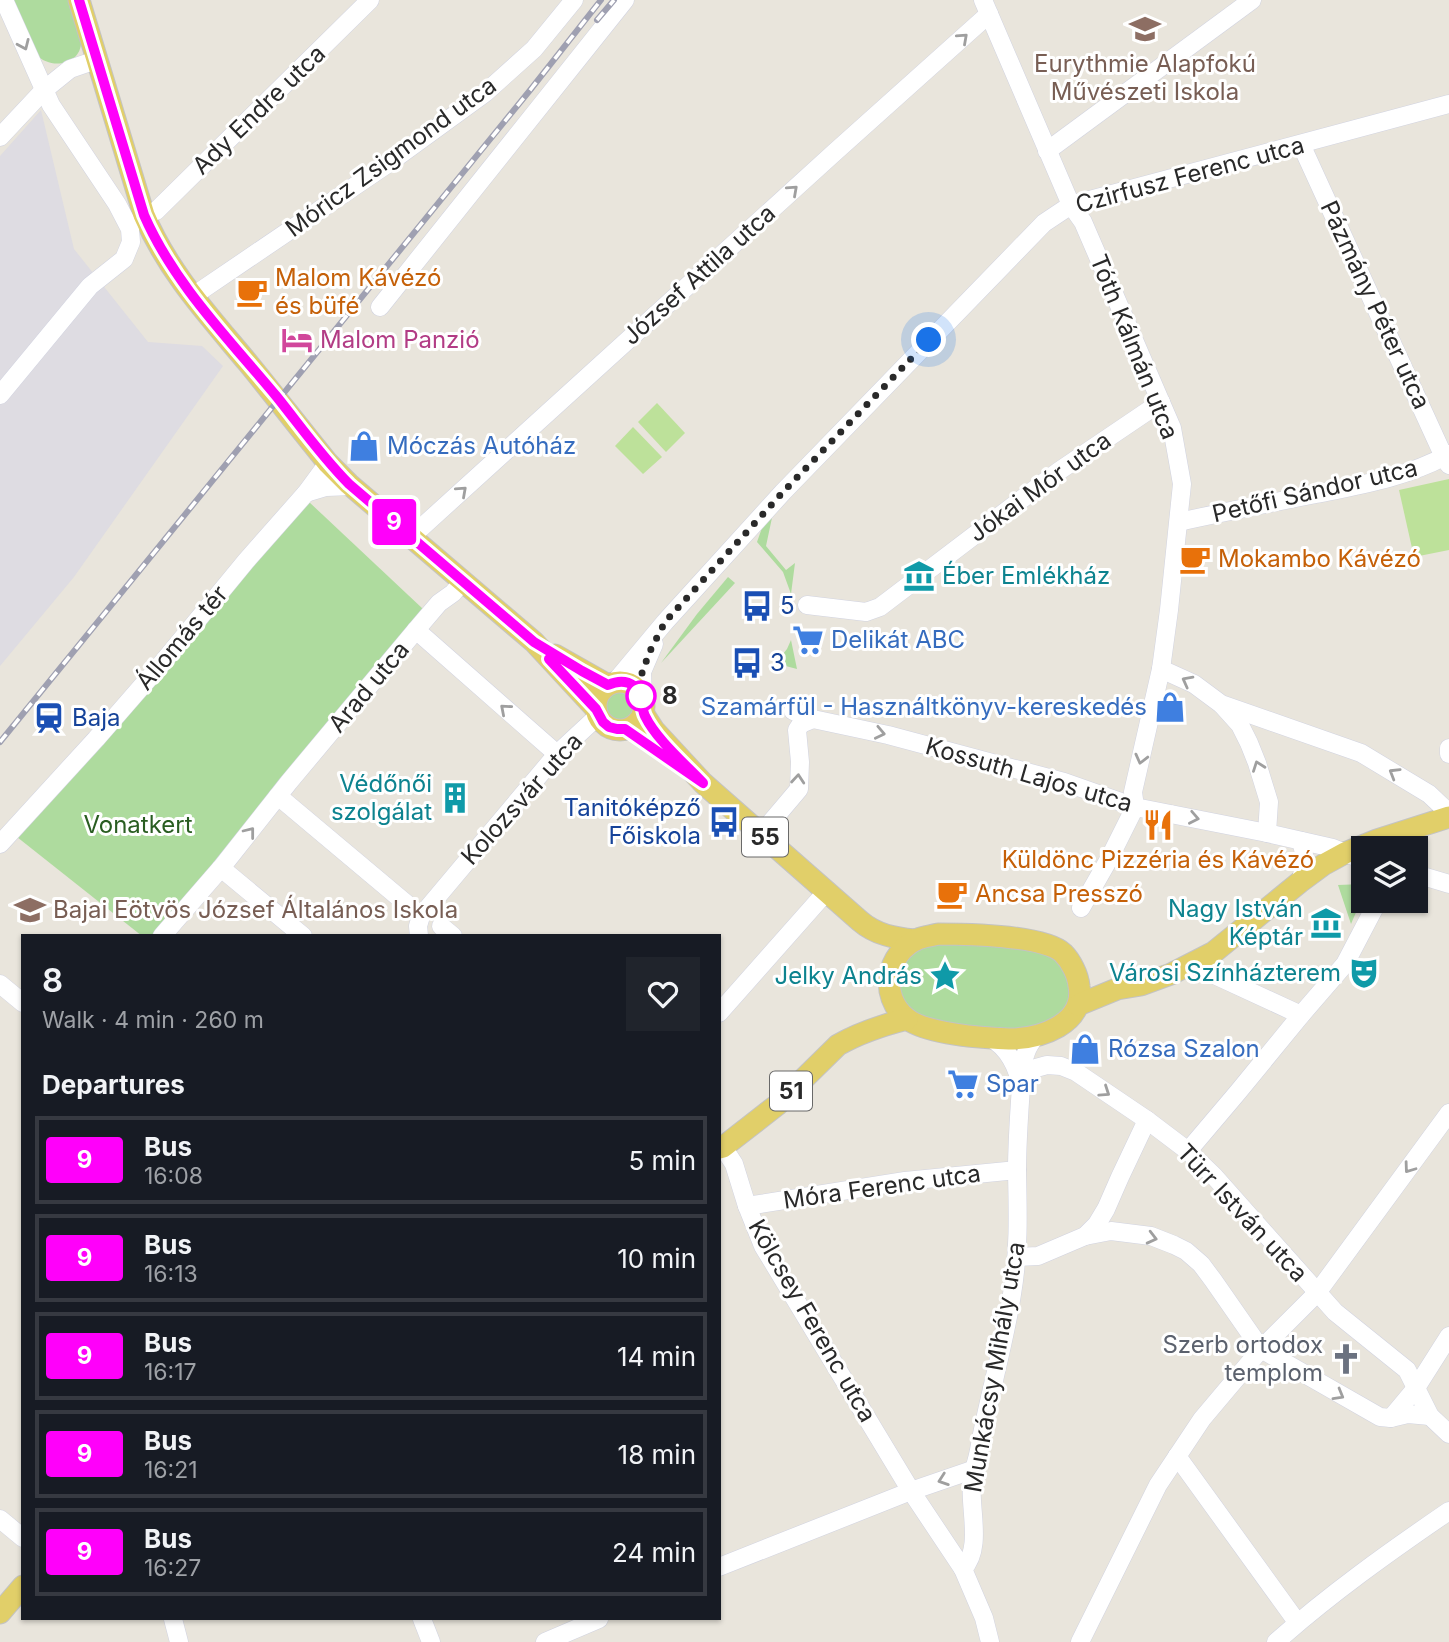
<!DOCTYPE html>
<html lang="en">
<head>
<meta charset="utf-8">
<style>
	:root { --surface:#171b24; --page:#20242c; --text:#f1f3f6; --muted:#9ea1a6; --line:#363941 }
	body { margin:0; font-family:Inter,sans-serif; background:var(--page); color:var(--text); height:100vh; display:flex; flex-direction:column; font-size:26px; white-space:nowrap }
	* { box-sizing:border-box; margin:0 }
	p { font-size:23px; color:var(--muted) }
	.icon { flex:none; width:38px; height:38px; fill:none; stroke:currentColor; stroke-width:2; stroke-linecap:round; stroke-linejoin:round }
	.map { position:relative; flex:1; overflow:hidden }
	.drawer { position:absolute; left:21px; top:934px; width:700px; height:686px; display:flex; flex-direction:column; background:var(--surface); border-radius:0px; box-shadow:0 2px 5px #0004 }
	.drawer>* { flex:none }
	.badge { padding:0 14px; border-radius:5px; font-size:24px; line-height:46px }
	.buttons { position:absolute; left:1351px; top:836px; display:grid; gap:14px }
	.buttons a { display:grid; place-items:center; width:77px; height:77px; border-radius:0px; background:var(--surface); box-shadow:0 2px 5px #0004; font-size:35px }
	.you { position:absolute; width:35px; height:35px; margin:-18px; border:5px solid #fff; border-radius:50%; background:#1a73e8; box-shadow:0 0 0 10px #1a73e833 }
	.map>.badge { position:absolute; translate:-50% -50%; box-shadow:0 0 0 4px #fff }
	h2 { padding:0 21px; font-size:26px; line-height:63px }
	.round { display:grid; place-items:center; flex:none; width:74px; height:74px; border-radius:0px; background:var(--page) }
	.head { display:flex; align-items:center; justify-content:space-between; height:119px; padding:0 21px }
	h1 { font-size:33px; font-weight:600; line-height:52px }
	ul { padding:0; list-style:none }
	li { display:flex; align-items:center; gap:21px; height:88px; margin:0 14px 10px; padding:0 7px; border:4px solid var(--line); border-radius:0px }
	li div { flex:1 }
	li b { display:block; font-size:26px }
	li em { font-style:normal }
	li .badge { min-width:77px; font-weight:700; text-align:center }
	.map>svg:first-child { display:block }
</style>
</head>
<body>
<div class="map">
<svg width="1449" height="1642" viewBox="0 0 1449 1642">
	<rect width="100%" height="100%" fill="#e9e5dc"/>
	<path fill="#dedce2" d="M41 110 74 249 148 342 202 346 223 366 74 577 0 666V156Z"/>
	<g fill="#aedb9e">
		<path d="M12 0H71C73 10 82 35 81 44 79 66 49 69 37 55Z"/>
		<path d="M308 501 423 609 154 936H142L17 837Z"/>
		<path d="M773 513 766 546 786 570 795 563 791 594 783 572 757 542 763 525Z"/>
		<path d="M728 577 735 583 661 663 697 614Z"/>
		<path d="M791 640 797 669 778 664V660L787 649Z"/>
		<circle cx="620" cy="706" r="16"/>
		<path d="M1363 884V896L1351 924 1338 885Z"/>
		<path d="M937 941 1024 947 1057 958 1066 969 1072 990 1065 1012 1038 1030 942 1027 901 1004 897 966 906 955Z"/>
	</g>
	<g fill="#bde19a">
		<path d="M657 403 685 433 666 452 638 422Z"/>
		<path d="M633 427 662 457 643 474 615 446Z"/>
		<path d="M1449 479V550L1414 557 1399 490Z"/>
	</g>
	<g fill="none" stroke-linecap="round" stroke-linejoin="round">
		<defs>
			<g id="minor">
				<path d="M983 0 1071 205 1083 222 1172 428 1182 484 1169 610 1161 669 1133 792 1135 807 1109 859 1081 908"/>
				<path d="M0 137 44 90 70 69 96 60"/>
				<path d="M1303 144 1305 153 1444 457 1449 465"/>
				<path d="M1047 151 1252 0"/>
				<path d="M144 215 156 211 370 0"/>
				<path d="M193 296 386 165 485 93 534 49 574 0"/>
				<path d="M380 307 625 0"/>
				<path d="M0 395 90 286 124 259 131 242 130 229 117 204 51 105 4 0"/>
				<path d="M306 493 326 487 352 486"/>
				<path d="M1179 522C1224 512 1270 503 1316 494 1361 485 1408 477 1449 454"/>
				<path d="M411 537 835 152 989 14"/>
				<path d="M807 605 866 612 880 607 1059 471 1161 402"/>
				<path d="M416 630 557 754"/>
				<path d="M1161 669 1194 684 1221 704 1361 753 1429 794 1449 813"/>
				<path d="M615 682 665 622 783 492 1044 223 1071 205 1449 104"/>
				<path d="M643 699 642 672 654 644"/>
				<path d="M1222 705 1240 725 1249 743 1257 763 1269 802 1267 833"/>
				<path d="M793 711 813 719 888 735 1064 782 1135 807 1267 833 1333 848 1363 860"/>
				<path d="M1449 748V754"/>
				<path d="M278 796 421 916"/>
				<path d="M761 834 799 789 800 762 797 730 801 724 813 719"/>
				<path d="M0 844 96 739 163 662 246 561 306 493 328 463"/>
				<path d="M1407 849 1417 828"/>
				<path d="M221 868 303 936"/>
				<path d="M1416 874 1449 884"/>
				<path d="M1300 882C1305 866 1306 857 1301 841"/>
				<path d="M441 926 453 936"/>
				<path d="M162 936 221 868 289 782 416 630 439 603 453 593 463 581"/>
				<path d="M419 936 418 926 421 916 557 754 598 716"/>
				<path d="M1203 958 1208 972 1301 1015"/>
				<path d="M0 984 23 1003"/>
				<path d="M719 1013 827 891"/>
				<path d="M1019 1077C1024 1061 1025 1045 1039 1034"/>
				<path d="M1021 1087 1027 1077 1036 1068 1047 1065 1061 1066 1076 1072 1147 1120 1188 1151 1214 1176 1335 1312 1407 1370 1430 1416 1449 1434"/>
				<path d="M723 1147 734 1164 747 1206 763 1246 911 1491 963 1569 984 1618 990 1642"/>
				<path d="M1188 1151 1238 1092 1301 1015 1345 964 1378 901"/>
				<path d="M747 1206 905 1181 1017 1170"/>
				<path d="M1085 1236 1111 1231 1151 1236 1174 1245 1186 1251 1201 1264 1213 1280 1261 1349 1380 1417 1391 1418 1408 1414 1430 1416"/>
				<path d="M1017 1257 1038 1256 1085 1236 1097 1224 1106 1209 1120 1177 1147 1120"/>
				<path d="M1391 1418 1416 1388 1449 1336"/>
				<path d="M1177 1456 1297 1622"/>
				<path d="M0 1519 23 1538"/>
				<path d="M719 1567 911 1491 975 1469"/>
				<path d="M963 1569C983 1548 969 1508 972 1482 973 1471 977 1461 979 1450 988 1398 1004 1347 1012 1294 1019 1252 1018 1214 1017 1172 1017 1144 1019 1115 1021 1087 1018 1068 1008 1047 990 1038"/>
				<path d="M173 1619 179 1642"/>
				<path d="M422 1619 431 1642"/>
				<path d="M545 1642 599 1619"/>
				<path d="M1080 1642 1158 1485 1202 1419 1261 1349 1317 1293 1449 1113"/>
				<path d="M1276 1642C1330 1594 1389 1552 1449 1511"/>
			</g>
			<g id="major">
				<path d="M79 0 144 215C168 272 209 316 248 363 275 396 301 430 328 463L349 484 534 642 596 709"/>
				<path d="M555 655 608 685"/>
				<circle cx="620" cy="706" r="24"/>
				<path d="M643 713 654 730 703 783 860 921C876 935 895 938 915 940"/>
				<path d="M938 934C965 934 1043 935 1063 953 1071 961 1078 975 1079 986 1086 1024 1040 1039 1009 1039 984 1038 925 1034 906 1018 879 996 886 953 918 939 924 936 932 936 938 934Z"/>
				<path d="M1078 1005 1117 989 1141 985 1171 974 1214 952 1300 882 1323 865 1345 853 1377 840 1449 817"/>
				<path d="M719 1148 723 1147 777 1105 838 1045C859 1033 883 1025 907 1019"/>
				<path d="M0 1613 23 1586"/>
			</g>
		</defs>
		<use href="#minor" stroke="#d1d3e0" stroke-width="19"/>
		<use href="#major" stroke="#c3c3c3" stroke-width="23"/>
		<use href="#minor" stroke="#fff" stroke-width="18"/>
		<use href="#major" stroke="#e1cf69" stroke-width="21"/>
		<defs>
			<g id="rail">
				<path d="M597 20 614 0"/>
				<path d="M0 742 531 89 601 0"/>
			</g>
		</defs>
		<use href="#rail" stroke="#9fa0b1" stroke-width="6"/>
		<use href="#rail" stroke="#fff" stroke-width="3.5" stroke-dasharray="10" stroke-linecap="butt"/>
	</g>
	<defs><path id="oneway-chevron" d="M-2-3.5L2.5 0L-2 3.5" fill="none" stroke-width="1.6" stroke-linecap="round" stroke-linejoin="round" transform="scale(1.75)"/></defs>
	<g stroke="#9f9f9f">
		<use href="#oneway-chevron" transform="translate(963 38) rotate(-42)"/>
		<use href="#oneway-chevron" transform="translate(24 45) rotate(66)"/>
		<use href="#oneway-chevron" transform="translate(793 190) rotate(-42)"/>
		<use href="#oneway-chevron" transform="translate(462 491) rotate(-42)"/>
		<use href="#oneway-chevron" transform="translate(1187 681) rotate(-152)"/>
		<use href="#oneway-chevron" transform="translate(505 709) rotate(-139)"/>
		<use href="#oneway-chevron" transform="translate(880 733) rotate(12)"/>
		<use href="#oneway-chevron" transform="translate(1141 759) rotate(104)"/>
		<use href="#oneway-chevron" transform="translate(1258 766) rotate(-110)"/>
		<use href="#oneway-chevron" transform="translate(1394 773) rotate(-149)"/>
		<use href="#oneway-chevron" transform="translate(798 779) rotate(-85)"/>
		<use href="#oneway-chevron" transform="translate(1194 818) rotate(11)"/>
		<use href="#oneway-chevron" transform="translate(250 832) rotate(-52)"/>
		<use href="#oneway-chevron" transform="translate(1105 1092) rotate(34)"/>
		<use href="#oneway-chevron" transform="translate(1409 1168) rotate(126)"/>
		<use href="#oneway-chevron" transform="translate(1152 1238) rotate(14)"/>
		<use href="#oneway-chevron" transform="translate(1339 1395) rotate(30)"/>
		<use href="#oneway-chevron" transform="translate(943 1480) rotate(161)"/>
	</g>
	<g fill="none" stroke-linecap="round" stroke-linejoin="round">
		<defs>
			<path id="line" d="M79 0 144 215C174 284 229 339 277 397 301 427 322 457 349 484L534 642 582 671 608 685C617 681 626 680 634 686 646 696 640 706 645 716 656 739 685 764 703 783L625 729H617L609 727 603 722 596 709 549 659"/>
		</defs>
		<use href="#line" stroke="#fff" stroke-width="16"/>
		<use href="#line" stroke="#ff00fa" stroke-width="10"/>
		<path stroke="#292929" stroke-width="7" stroke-dasharray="0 12.6" d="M641 696 640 692 643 699 642 672 651 649 665 622 783 492 929 340"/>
	</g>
	<defs>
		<symbol id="school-bare" viewBox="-9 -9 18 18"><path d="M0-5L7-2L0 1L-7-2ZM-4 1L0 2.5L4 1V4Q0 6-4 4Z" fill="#8d6e63" stroke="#fff" stroke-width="2.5" paint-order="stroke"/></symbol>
		<symbol id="cafe-bare" viewBox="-9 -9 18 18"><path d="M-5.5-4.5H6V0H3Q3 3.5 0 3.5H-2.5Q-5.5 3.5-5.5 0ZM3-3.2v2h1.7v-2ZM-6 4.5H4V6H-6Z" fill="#e8710a" stroke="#fff" stroke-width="2.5" paint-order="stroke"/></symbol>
		<symbol id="hotel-bare" viewBox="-9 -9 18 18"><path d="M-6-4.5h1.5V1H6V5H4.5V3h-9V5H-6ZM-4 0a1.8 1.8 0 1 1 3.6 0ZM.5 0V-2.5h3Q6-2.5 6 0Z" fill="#d1479c" stroke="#fff" stroke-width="2.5" paint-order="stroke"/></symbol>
		<symbol id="shop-bare" viewBox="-9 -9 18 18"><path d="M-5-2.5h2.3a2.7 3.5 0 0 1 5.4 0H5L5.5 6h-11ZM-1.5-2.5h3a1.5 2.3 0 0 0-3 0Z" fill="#3f7fe0" stroke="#fff" stroke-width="2.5" paint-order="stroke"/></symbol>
		<symbol id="museum-bare" viewBox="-9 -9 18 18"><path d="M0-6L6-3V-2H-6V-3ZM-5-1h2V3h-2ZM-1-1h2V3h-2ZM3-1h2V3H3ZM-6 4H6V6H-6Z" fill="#0f9aa8" stroke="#fff" stroke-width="2.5" paint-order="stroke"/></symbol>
		<symbol id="bus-bare" viewBox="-9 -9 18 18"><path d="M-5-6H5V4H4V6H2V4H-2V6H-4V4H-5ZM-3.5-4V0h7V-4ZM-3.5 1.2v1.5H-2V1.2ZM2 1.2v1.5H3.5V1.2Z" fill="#1a4fb4" stroke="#fff" stroke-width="2.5" paint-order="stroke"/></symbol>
		<symbol id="supermarket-bare" viewBox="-9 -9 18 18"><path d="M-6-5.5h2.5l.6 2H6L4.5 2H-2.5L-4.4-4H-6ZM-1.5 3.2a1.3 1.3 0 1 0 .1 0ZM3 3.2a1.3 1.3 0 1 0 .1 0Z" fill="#3f7fe0" stroke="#fff" stroke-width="2.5" paint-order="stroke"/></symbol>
		<symbol id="station-bare" viewBox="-9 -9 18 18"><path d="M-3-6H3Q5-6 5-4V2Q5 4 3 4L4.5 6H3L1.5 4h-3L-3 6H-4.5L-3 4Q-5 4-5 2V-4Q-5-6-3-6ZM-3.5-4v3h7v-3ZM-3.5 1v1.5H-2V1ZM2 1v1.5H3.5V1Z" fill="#1a4fb4" stroke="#fff" stroke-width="2.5" paint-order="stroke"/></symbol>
		<symbol id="building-bare" viewBox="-9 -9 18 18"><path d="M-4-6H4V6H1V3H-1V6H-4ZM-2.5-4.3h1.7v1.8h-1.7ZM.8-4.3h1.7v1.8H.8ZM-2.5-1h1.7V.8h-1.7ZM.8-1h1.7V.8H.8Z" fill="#0f9aa8" stroke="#fff" stroke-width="2.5" paint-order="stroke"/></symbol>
		<symbol id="restaurant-bare" viewBox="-9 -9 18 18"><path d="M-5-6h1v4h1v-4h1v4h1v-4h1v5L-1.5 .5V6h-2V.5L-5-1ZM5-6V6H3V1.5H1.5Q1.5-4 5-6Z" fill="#e8710a" stroke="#fff" stroke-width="2.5" paint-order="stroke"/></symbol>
		<symbol id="theatre-bare" viewBox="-9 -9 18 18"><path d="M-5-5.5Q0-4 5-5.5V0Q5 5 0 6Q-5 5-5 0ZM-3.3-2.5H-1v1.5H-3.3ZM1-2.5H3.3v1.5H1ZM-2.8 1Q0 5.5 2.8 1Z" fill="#0f9aa8" stroke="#fff" stroke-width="2.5" paint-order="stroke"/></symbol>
		<symbol id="sight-bare" viewBox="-9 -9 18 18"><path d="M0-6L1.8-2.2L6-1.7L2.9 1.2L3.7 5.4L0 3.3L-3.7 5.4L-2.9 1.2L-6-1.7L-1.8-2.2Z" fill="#0f9aa8" stroke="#fff" stroke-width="2.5" paint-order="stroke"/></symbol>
		<symbol id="church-bare" viewBox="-9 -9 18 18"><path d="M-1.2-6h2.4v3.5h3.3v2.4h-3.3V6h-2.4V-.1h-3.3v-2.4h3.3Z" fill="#6b7280" stroke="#fff" stroke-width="2.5" paint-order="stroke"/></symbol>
	</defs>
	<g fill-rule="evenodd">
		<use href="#school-bare" x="1123" y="7" width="44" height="44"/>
		<use href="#cafe-bare" x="230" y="270" width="44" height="44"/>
		<use href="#hotel-bare" x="275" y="318" width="44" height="44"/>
		<use href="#shop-bare" x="342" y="424" width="44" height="44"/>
		<use href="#cafe-bare" x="1173" y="537" width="44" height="44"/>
		<use href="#museum-bare" x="897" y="554" width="44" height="44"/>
		<use href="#bus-bare" x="735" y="584" width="44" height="44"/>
		<use href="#supermarket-bare" x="786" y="618" width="44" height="44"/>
		<use href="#bus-bare" x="725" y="641" width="44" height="44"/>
		<use href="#shop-bare" x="1148" y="685" width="44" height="44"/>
		<use href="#station-bare" x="27" y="696" width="44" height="44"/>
		<use href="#building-bare" x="433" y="776" width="44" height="44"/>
		<use href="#bus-bare" x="702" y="800" width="44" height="44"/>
		<use href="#restaurant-bare" x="1136" y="803" width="44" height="44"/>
		<use href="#cafe-bare" x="930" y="872" width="44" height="44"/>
		<use href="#school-bare" x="8" y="888" width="44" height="44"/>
		<use href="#museum-bare" x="1304" y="901" width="44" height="44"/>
		<use href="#theatre-bare" x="1342" y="951" width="44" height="44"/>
		<use href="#sight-bare" x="923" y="954" width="44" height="44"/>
		<use href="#shop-bare" x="1063" y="1027" width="44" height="44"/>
		<use href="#supermarket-bare" x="941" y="1062" width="44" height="44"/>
		<use href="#church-bare" x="1324" y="1337" width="44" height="44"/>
	</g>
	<circle fill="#fff" stroke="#ff00fa" stroke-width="3.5" cx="641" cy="696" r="14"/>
	<g text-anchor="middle" stroke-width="6" stroke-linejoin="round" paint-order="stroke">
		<g fill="#fff" stroke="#696969" stroke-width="2">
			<rect x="742" y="817.5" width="46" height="39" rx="5"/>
			<rect x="770" y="1071.5" width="42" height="39" rx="5"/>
		</g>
		<g font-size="23" font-weight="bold" fill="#292929">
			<text x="765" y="845">55</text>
			<text x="791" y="1099">51</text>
		</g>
		<g font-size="24" fill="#785e54" stroke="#fff">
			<text x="1145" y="72">Eurythmie Alapfokú<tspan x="1145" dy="28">Művészeti Iskola</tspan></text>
			<text x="53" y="918" text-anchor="start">Bajai Eötvös József Általános Iskola</text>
		</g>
		<g font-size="24" fill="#292929" stroke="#fff">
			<text transform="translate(259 110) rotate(-44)" y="8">Ady Endre utca</text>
			<text transform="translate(391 157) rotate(-36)" y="8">Móricz Zsigmond utca</text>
			<text transform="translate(1190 175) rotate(-15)" y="8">Czirfusz Ferenc utca</text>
			<text transform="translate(699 275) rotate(-42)" y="8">József Attila utca</text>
			<text transform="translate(1375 305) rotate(65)" y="8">Pázmány Péter utca</text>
			<text transform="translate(1134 347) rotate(68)" y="8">Tóth Kálmán utca</text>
			<text transform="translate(1040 487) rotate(-36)" y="8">Jókai Mór utca</text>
			<text transform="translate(1315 491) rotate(-13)" y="8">Petőfi Sándor utca</text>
			<text transform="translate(182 638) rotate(-50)" y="8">Állomás tér</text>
			<text transform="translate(369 687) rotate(-50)" y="8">Arad utca</text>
			<text transform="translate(1029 775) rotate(16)" y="8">Kossuth Lajos utca</text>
			<text transform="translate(522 799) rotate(-48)" y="8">Kolozsvár utca</text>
			<text transform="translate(882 1187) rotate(-8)" y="8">Móra Ferenc utca</text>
			<text transform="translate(1242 1213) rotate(47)" y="8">Türr István utca</text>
			<text transform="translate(812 1321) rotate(60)" y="8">Kölcsey Ferenc utca</text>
			<text transform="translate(995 1367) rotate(-80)" y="8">Munkácsy Mihály utca</text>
		</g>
		<g font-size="24" fill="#c56008" stroke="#fff" text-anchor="start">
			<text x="275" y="286">Malom Kávézó<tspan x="275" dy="28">és büfé</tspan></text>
			<text x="1218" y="567">Mokambo Kávézó</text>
			<text x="1158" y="868" text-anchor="middle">Küldönc Pizzéria és Kávézó</text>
			<text x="975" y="902">Ancsa Presszó</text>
		</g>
		<g font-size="24" fill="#b23c85" stroke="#fff" text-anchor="start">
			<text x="320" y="348">Malom Panzió</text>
		</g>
		<g font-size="24" fill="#366cbe" stroke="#fff" text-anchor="start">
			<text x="387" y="454">Móczás Autóház</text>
			<text x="831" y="648">Delikát ABC</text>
			<text x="1147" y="715" text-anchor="end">Szamárfül - Használtkönyv-kereskedés</text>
			<text x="1108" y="1057">Rózsa Szalon</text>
			<text x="986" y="1092">Spar</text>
		</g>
		<g font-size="24" fill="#0d838f" stroke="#fff" text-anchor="end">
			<text x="942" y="584" text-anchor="start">Éber Emlékház</text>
			<text x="432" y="792">Védőnői<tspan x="432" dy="28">szolgálat</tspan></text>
			<text x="1303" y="917">Nagy István<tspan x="1303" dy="28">Képtár</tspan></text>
			<text x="1341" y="981">Városi Színházterem</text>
			<text x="922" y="984">Jelky András</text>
		</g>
		<g font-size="24" fill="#164399" stroke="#fff" text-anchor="start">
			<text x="780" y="614">5</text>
			<text x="770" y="671">3</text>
			<text x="72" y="726">Baja</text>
			<text x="701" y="816" text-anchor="end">Tanitóképző<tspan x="701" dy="28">Főiskola</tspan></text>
		</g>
		<g font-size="24" font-weight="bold" fill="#292929" stroke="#fff" text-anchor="start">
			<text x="662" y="704">8</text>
		</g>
		<g font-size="24" fill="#295d21" stroke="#fff">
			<text x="138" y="833">Vonatkert</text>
		</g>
		<g font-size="24" fill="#5b616d" stroke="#fff" text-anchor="end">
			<text x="1323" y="1353">Szerb ortodox<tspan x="1323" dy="28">templom</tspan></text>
		</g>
	</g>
</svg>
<div class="buttons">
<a><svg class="icon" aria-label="layers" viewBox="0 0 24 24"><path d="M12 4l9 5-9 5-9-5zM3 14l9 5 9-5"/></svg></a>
</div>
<div class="you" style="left:929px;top:340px"></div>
<b class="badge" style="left:394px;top:522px;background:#ff00fa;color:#fff">9</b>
<section class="drawer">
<div class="head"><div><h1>8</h1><p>Walk · 4 min · 260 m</p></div><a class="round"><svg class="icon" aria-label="heart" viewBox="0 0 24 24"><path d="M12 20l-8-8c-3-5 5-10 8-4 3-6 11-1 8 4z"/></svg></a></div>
<h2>Departures</h2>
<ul>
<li><span class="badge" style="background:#ff00fa;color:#fff">9</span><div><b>Bus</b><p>16:08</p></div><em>5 min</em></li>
<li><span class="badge" style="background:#ff00fa;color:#fff">9</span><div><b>Bus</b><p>16:13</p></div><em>10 min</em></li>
<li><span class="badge" style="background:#ff00fa;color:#fff">9</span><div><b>Bus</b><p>16:17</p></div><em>14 min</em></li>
<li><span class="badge" style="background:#ff00fa;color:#fff">9</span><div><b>Bus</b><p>16:21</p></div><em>18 min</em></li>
<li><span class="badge" style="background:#ff00fa;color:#fff">9</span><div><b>Bus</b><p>16:27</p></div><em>24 min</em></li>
</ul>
</section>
</div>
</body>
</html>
